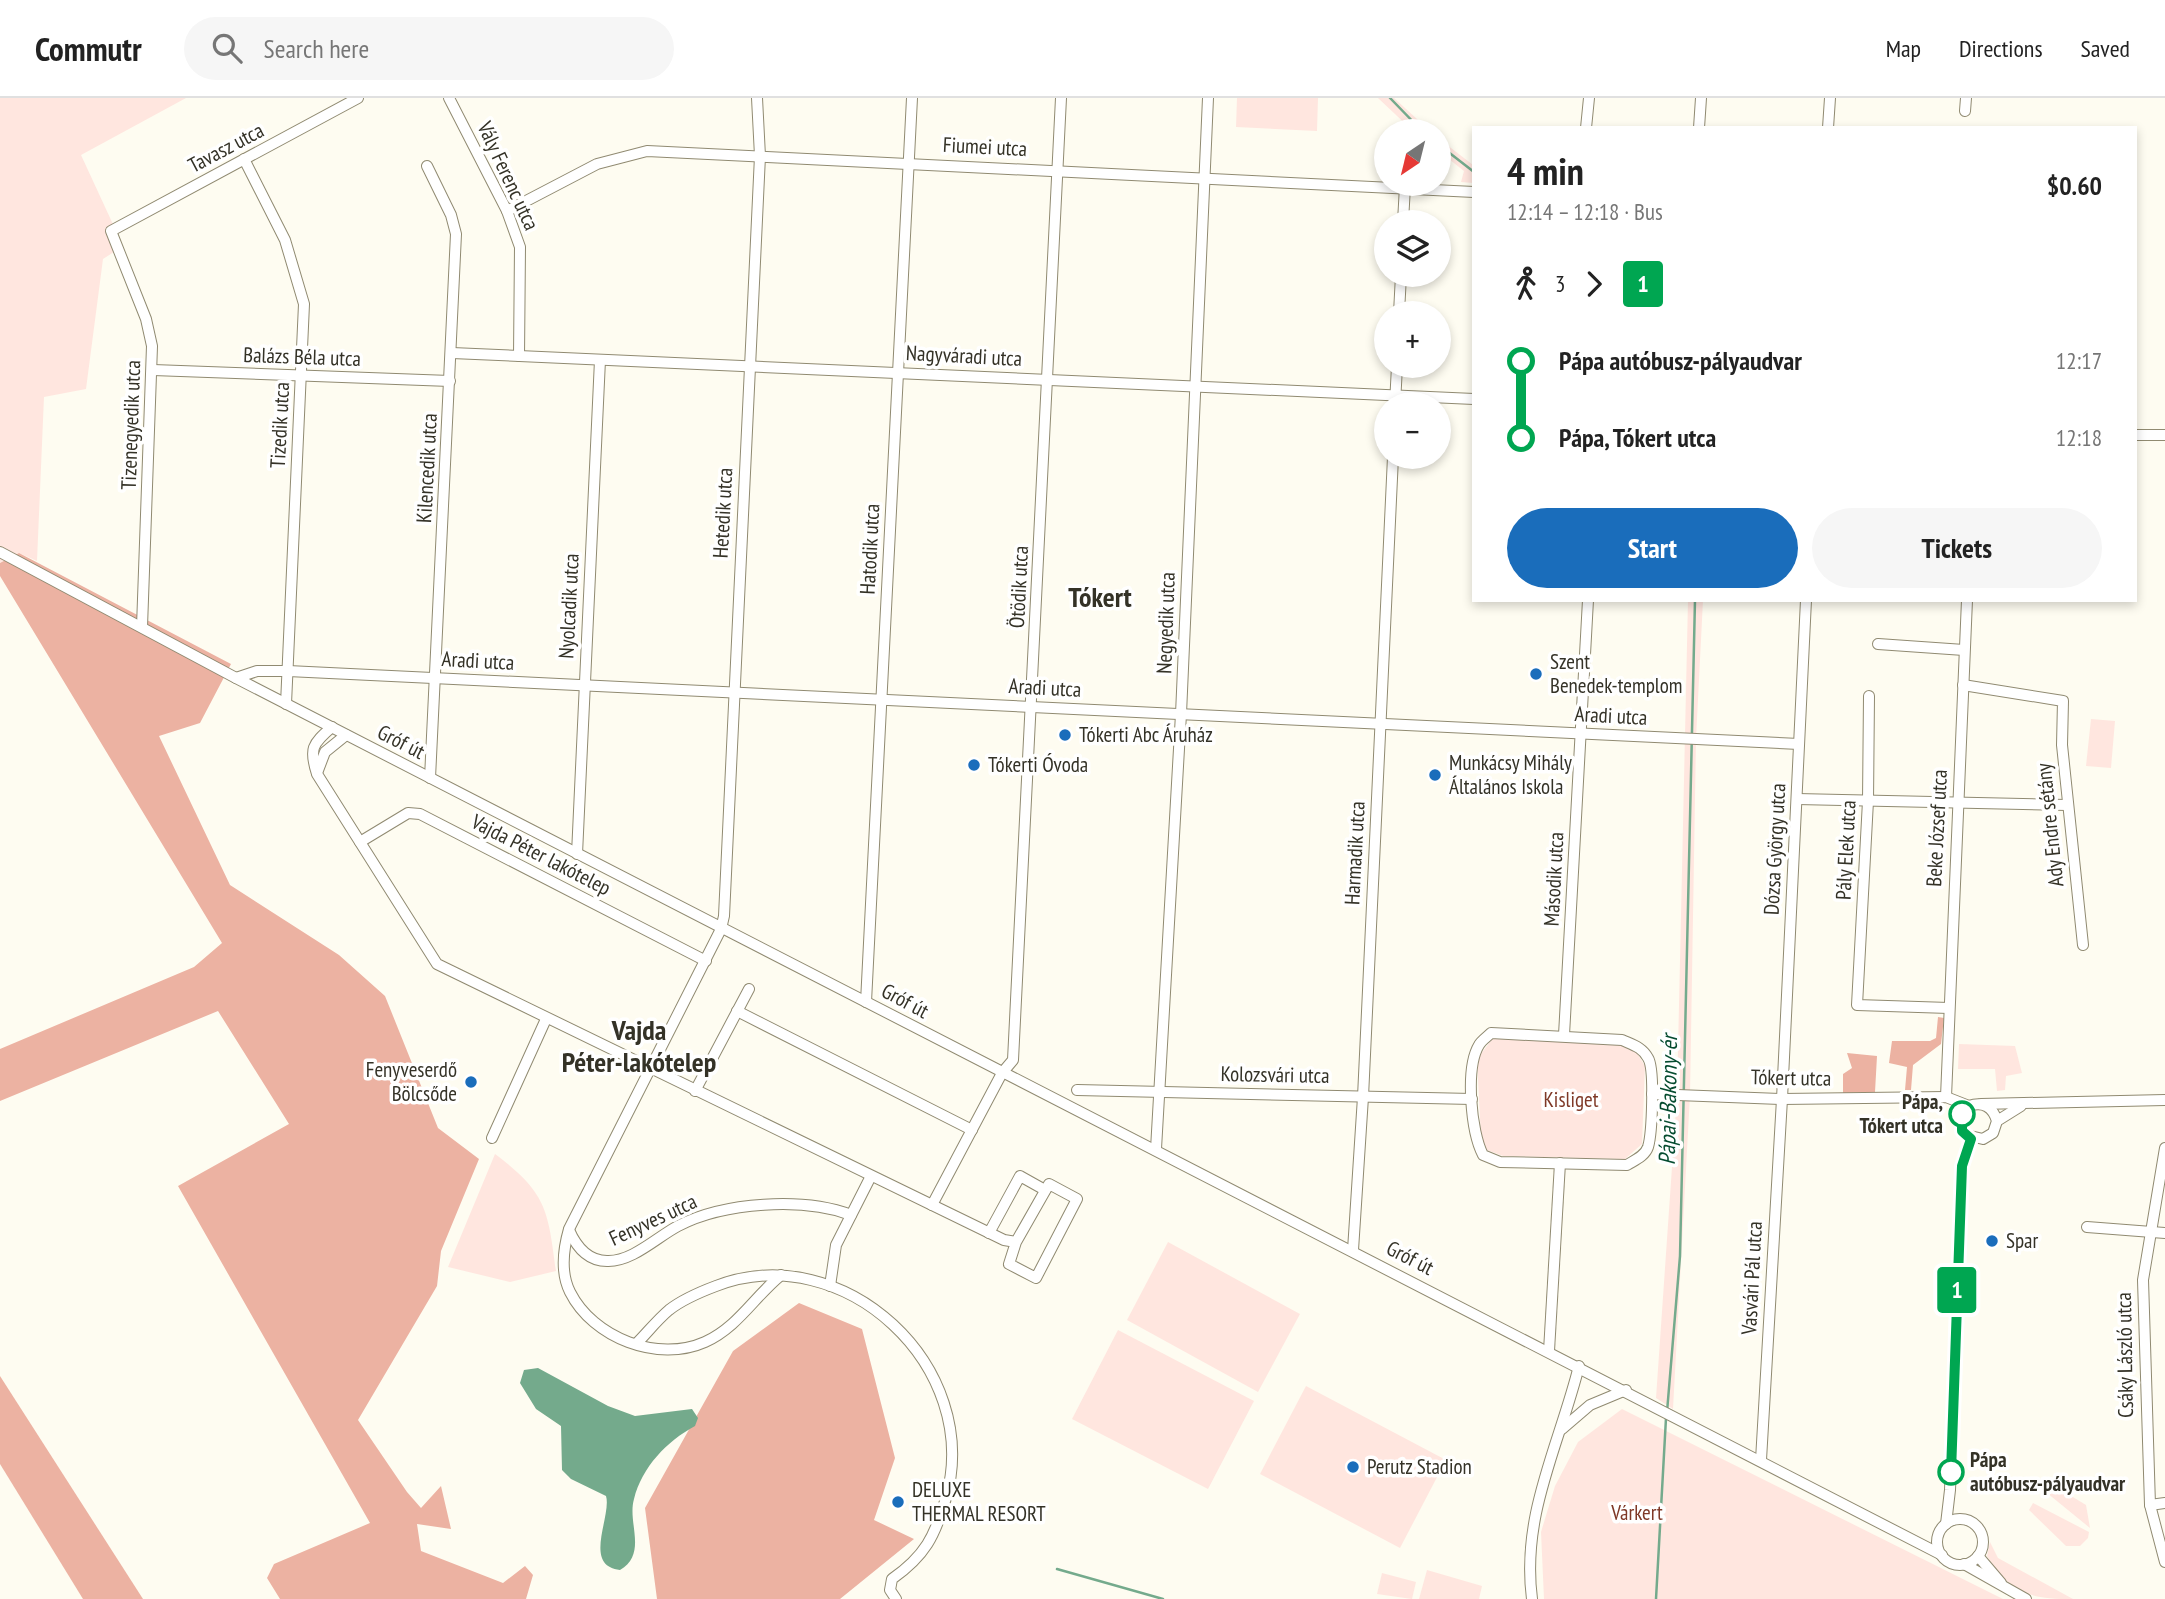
<!DOCTYPE html>
<html lang="en">
<head>
<meta charset="utf-8">
<style>
	:root { --surface:#fff; --page:#f6f6f6; --text:#222; --muted:#767676; --line:#e0e0e0; --accent:#1a6dbb }
	body { margin:0; font-family:"PT Sans Narrow",sans-serif; background:var(--page); color:var(--text); height:100vh; display:flex; flex-direction:column; font-size:26px; white-space:nowrap }
	* { box-sizing:border-box; margin:0 }
	p { font-size:23px; color:var(--muted) }
	.icon { flex:none; width:38px; height:38px; fill:none; stroke:currentColor; stroke-width:2; stroke-linecap:round; stroke-linejoin:round }
	.map { position:relative; flex:1; overflow:hidden }
	.sheet { position:absolute; left:1472px; top:28px; width:665px; height:476px; display:flex; flex-direction:column; background:var(--surface); border-radius:0px; box-shadow:0 4px 10px #0003 }
	.sheet>* { flex:none }
	.badge { padding:0 14px; border-radius:5px; font-size:24px; line-height:46px }
	.needle { width:46px; rotate:215deg }
	.controls { position:absolute; left:1374px; top:21px; display:grid; gap:14px }
	.controls a { display:grid; place-items:center; width:77px; height:77px; border-radius:50%; background:var(--surface); box-shadow:0 4px 10px #0003; font-size:35px }
	.map>.badge { position:absolute; translate:-50% -50%; box-shadow:0 0 0 4px #fff }
	.legs { display:flex; align-items:center; gap:10px; height:77px; padding:0 35px; font-size:23px }
	.legs p { margin-inline-start:auto }
	.summary { display:flex; align-items:center; justify-content:space-between; height:119px; padding:0 35px }
	h1 { font-size:38px; font-weight:800; line-height:52px }
	.cta { display:flex; gap:14px; margin-top:auto; padding:14px 35px }
	.cta a { flex:1; height:80px; border-radius:42px; background:var(--accent); color:#fff; font-size:28px; font-weight:800; line-height:80px; text-align:center }
	.cta a+a { background:var(--page); color:var(--text) }
	ul { padding:0 35px; list-style:none }
	li { display:flex; align-items:center; gap:24px; height:77px; font-size:26px }
	li i { display:grid; place-items:center; width:10px; height:100%; margin:0 9px; background:currentColor }
	li i::after { content:''; width:18px; height:18px; margin:-9px; border:5px solid; border-radius:50%; background:var(--surface) }
	li p { margin-inline-start:auto }
	li:first-child i { background:linear-gradient(#0000 50%,currentColor 0) }
	li:last-child i { background:linear-gradient(currentColor 50%,#0000 0) }
	header { display:flex; align-items:center; gap:42px; box-sizing:border-box; height:98px; padding:0 35px; background:var(--surface); border-bottom:2px solid var(--line) }
	header strong { font-size:33px }
	nav { display:flex; gap:38px; margin-inline-start:auto; font-size:24px }
	.search { width:490px; height:63px; background:var(--page); display:flex; align-items:center; gap:18px; box-sizing:border-box; padding:0 24px; border-radius:38px; color:var(--muted); font-size:26px }
	.map>svg:first-child { display:block }
</style>
</head>
<body>
<header>
<strong>Commutr</strong>
<div class="search"><svg class="icon" aria-label="search" viewBox="0 0 24 24"><circle cx="10" cy="10" r="6"/><path d="M15 15l6 6"/></svg>Search here</div>
<nav><a>Map</a><a>Directions</a><a>Saved</a></nav>
</header>
<div class="map">
<svg width="2165" height="1501" viewBox="0 0 2165 1501">
	<rect width="100%" height="100%" fill="#fefcf1"/>
	<g fill="#ffe6df">
		<path d="M0 0H186L81 57 123 148 103 161 86 291 44 299 37 463 19 455 0 465Z"/>
		<path d="M1237 0H1318L1317 33 1236 29Z"/>
		<path d="M1378 0H1394L1430 33H1413Z"/>
		<path d="M1438 40 1473 67V85L1461 84 1464 73 1439 53Z"/>
		<path d="M1688 502H1703L1696 641 1690 997 1673 1311 1656 1300 1677 997Z"/>
		<path d="M2091 621 2115 623 2111 670 2086 668Z"/>
		<path d="M1493 940 1621 947 1637 955 1645 968 1642 1046 1625 1061 1503 1058 1487 1052 1481 1040 1477 961Z"/>
		<path d="M1959 946 2015 948 2022 975 2006 978 2005 992 1997 993 1995 971H1958Z"/>
		<path d="M495 1056C547 1095 548 1112 556 1173L510 1184 448 1169Z"/>
		<path d="M1168 1144 1300 1216 1258 1294 1127 1222Z"/>
		<path d="M1118 1232 1254 1303 1208 1391 1072 1321Z"/>
		<path d="M1306 1288 1446 1362 1400 1450 1260 1376Z"/>
		<path d="M1622 1311 2003 1501H1544L1541 1434 1555 1388 1578 1344Z"/>
		<path d="M2045 1386 2053 1387 2086 1407 2090 1430 2041 1390Z"/>
		<path d="M2033 1405 2089 1434 2088 1440 2080 1448H2066L2029 1412Z"/>
		<path d="M1990 1444 1998 1460 2073 1501C2034 1501 2022 1498 1992 1470L1993 1467 1987 1458Z"/>
		<path d="M1427 1472 1482 1488 1479 1501H1419Z"/>
		<path d="M1382 1475 1416 1484 1412 1501 1377 1496Z"/>
	</g>
	<g fill="#ecb2a2">
		<path d="M19 455 231 566 200 625 159 638 230 787 339 857 385 898 438 1030 479 1061 441 1153 437 1188 358 1322 407 1394 421 1410 441 1388 451 1431 417 1426 421 1453 503 1485 525 1468 533 1477 526 1501H280L267 1480 274 1466 370 1425 178 1088 289 1026 218 913 0 1003V951L194 869 222 845 0 478V465Z"/>
		<path d="M1938 919 1944 920 1941 946 1913 967 1911 992H1905L1907 969 1889 965 1892 943H1930L1936 940Z"/>
		<path d="M1847 955 1877 958 1875 994 1843 995V976L1852 970Z"/>
		<path d="M799 1205 862 1231 895 1360 874 1422 914 1441 840 1501H657L645 1410 733 1253Z"/>
		<path d="M0 1278 143 1501H83L0 1366Z"/>
	</g>
	<path fill="#74aa8c" d="M538 1270 608 1308 635 1318 692 1311 698 1320 695 1328C667 1343 642 1369 634 1401 627 1425 648 1455 620 1472 582 1468 612 1418 606 1398L571 1381 562 1372 561 1328 536 1311 520 1285 524 1272Z"/>
	<g fill="none" stroke-linecap="round" stroke-linejoin="round">
		<g stroke="#74aa8c" stroke-width="2.5">
			<path d="M1390 0 1422 33"/>
			<path d="M1438 46 1474 74"/>
			<path d="M1667 1314 1680 1158 1695 502"/>
			<path d="M1057 1471 1163 1501"/>
			<path d="M1656 1501 1666 1320"/>
		</g>
		<defs>
			<g id="minor">
				<path d="M449 0 507 113 520 149 519 258"/>
				<path d="M757 0 760 58 724 818 721 831 569 1131C563 1152 560 1174 570 1194 593 1240 658 1265 705 1244 738 1229 754 1199 781 1177"/>
				<path d="M1965 13 1966 0"/>
				<path d="M1586 30 1589 0"/>
				<path d="M1699 30 1701 0"/>
				<path d="M1828 30 1830 0"/>
				<path d="M244 61 285 142 304 206 286 606"/>
				<path d="M427 68 451 117 456 136 430 680"/>
				<path d="M507 113 597 66 647 53 1474 94"/>
				<path d="M1403 124 1405 88"/>
				<path d="M1399 215 1401 177"/>
				<path d="M452 255 1474 301"/>
				<path d="M153 272 450 283"/>
				<path d="M1395 306 1397 268"/>
				<path d="M2135 337H2165"/>
				<path d="M0 454 236 580 1942 1457"/>
				<path d="M142 529 152 248 146 221 111 133 358 0"/>
				<path d="M1878 546 1964 552"/>
				<path d="M236 580 257 573H288L1799 646"/>
				<path d="M1963 587 2063 603 2062 647 2083 847"/>
				<path d="M1869 598 1868 703 1857 907 1949 910"/>
				<path d="M332 629C312 646 309 651 317 676L437 866 1004 1142 1016 1144 1049 1086 1077 1101 1036 1180 1009 1166 1016 1144"/>
				<path d="M317 675 325 654 346 637"/>
				<path d="M1797 701 2067 707"/>
				<path d="M360 744 408 715 420 716 706 863"/>
				<path d="M577 756 600 262"/>
				<path d="M866 904 912 0"/>
				<path d="M737 913 972 1032"/>
				<path d="M1491 935 1622 942C1633 947 1642 949 1648 960 1655 971 1652 1036 1648 1049 1645 1058 1635 1062 1627 1067L1500 1064 1483 1057C1471 1034 1465 970 1479 947 1481 943 1487 939 1491 935Z"/>
				<path d="M1564 937 1588 502"/>
				<path d="M1077 992 1472 1001"/>
				<path d="M695 993 749 891"/>
				<path d="M1652 996 1782 1001 1946 999 1969 1008"/>
				<path d="M1946 999 1967 502"/>
				<path d="M1981 1006 2165 1002"/>
				<path d="M1997 1023C1993 1009 1983 1003 1969 1008L1960 1022 1966 1037 1983 1041 1993 1035 1997 1023 2021 1008"/>
				<path d="M492 1040 546 921"/>
				<path d="M2165 1050 2143 1182 2150 1407 2165 1464"/>
				<path d="M1156 1051 1181 616 1208 0"/>
				<path d="M932 1107 1002 975 1013 962 1061 0"/>
				<path d="M2087 1129 2165 1135"/>
				<path d="M569 1132C576 1148 587 1163 607 1163 632 1164 657 1139 678 1128 724 1104 803 1099 851 1117"/>
				<path d="M989 1135 1020 1078 1045 1092"/>
				<path d="M1353 1152 1363 999 1393 359"/>
				<path d="M830 1188 836 1147 871 1078"/>
				<path d="M636 1246C647 1235 657 1222 669 1212 683 1201 700 1194 716 1188 844 1139 983 1269 946 1400 935 1438 925 1458 892 1481L890 1492 896 1501"/>
				<path d="M1549 1253 1560 1065"/>
				<path d="M1562 1331 1590 1307 1626 1292"/>
				<path d="M1761 1362 1782 1001 1806 502"/>
				<path d="M2150 1407 2165 1405"/>
				<circle cx="1960" cy="1444" r="23"/>
				<path d="M1946 1426 1950 1392 1962 1068 1971 1041"/>
				<path d="M1978 1458 2001 1485"/>
				<path d="M1964 1466 2026 1501"/>
				<path d="M1532 1501C1521 1417 1559 1348 1579 1268"/>
			</g>
		</defs>
		<use href="#minor" stroke="#908a71" stroke-width="12"/>
		<use href="#minor" stroke="#fff" stroke-width="10"/>
	</g>
	<g fill="none" stroke-linecap="round" stroke-linejoin="round">
		<defs>
			<path id="line-1" d="M1951 1374 1962 1068 1971 1041 1962 1033V1016"/>
		</defs>
		<use href="#line-1" stroke="#fff" stroke-width="16"/>
		<use href="#line-1" stroke="#00a651" stroke-width="10"/>
	</g>
	<g fill="#1a6dbb" stroke="#fff" stroke-width="2.5">
		<circle cx="1536" cy="576" r="7"/>
		<circle cx="1065" cy="637" r="7"/>
		<circle cx="974" cy="667" r="7"/>
		<circle cx="1435" cy="677" r="7"/>
		<circle cx="471" cy="984" r="7"/>
		<circle cx="1992" cy="1143" r="7"/>
		<circle cx="1353" cy="1369" r="7"/>
		<circle cx="898" cy="1404" r="7"/>
	</g>
	<g fill="#fff" stroke="#00a651" stroke-width="3.5">
		<circle cx="1962" cy="1016" r="12"/>
		<circle cx="1951" cy="1374" r="12"/>
	</g>
	<g text-anchor="middle" stroke-width="7" stroke-linejoin="round" paint-order="stroke">
		<g font-size="21" fill="#343227" stroke="#fff">
			<text transform="translate(985 49) rotate(3)" y="7">Fiumei utca</text>
			<text transform="translate(226 50) rotate(-28)" y="7">Tavasz utca</text>
			<text transform="translate(508 78) rotate(65)" y="7">Vály Ferenc utca</text>
			<text transform="translate(964 258) rotate(3)" y="7">Nagyváradi utca</text>
			<text transform="translate(302 259) rotate(2)" y="7">Balázs Béla utca</text>
			<text transform="translate(131 327) rotate(-88)" y="7">Tizenegyedik utca</text>
			<text transform="translate(280 327) rotate(-87)" y="7">Tizedik utca</text>
			<text transform="translate(427 370) rotate(-87)" y="7">Kilencedik utca</text>
			<text transform="translate(723 415) rotate(-87)" y="7">Hetedik utca</text>
			<text transform="translate(870 451) rotate(-87)" y="7">Hatodik utca</text>
			<text transform="translate(1019 489) rotate(-87)" y="7">Ötödik utca</text>
			<text transform="translate(569 508) rotate(-87)" y="7">Nyolcadik utca</text>
			<text transform="translate(1166 525) rotate(-88)" y="7">Negyedik utca</text>
			<text transform="translate(478 563) rotate(3)" y="7">Aradi utca</text>
			<text transform="translate(1045 590) rotate(3)" y="7">Aradi utca</text>
			<text transform="translate(1611 618) rotate(3)" y="7">Aradi utca</text>
			<text transform="translate(401 644) rotate(27)" y="7">Gróf út</text>
			<text transform="translate(2050 727) rotate(-96)" y="7">Ady Endre sétány</text>
			<text transform="translate(1937 730) rotate(-87)" y="7">Beke József utca</text>
			<text transform="translate(1775 751) rotate(-87)" y="7">Dózsa György utca</text>
			<text transform="translate(1846 752) rotate(-87)" y="7">Pály Elek utca</text>
			<text transform="translate(1355 755) rotate(-87)" y="7">Harmadik utca</text>
			<text transform="translate(541 757) rotate(27)" y="7">Vajda Péter lakótelep</text>
			<text transform="translate(1554 781) rotate(-87)" y="7">Második utca</text>
			<text transform="translate(905 903) rotate(28)" y="7">Gróf út</text>
			<text transform="translate(1275 977) rotate(1)" y="7">Kolozsvári utca</text>
			<text transform="translate(1791 980) rotate(1)" y="7">Tókert utca</text>
			<text transform="translate(653 1122) rotate(-25)" y="7">Fenyves utca</text>
			<text transform="translate(1410 1160) rotate(27)" y="7">Gróf út</text>
			<text transform="translate(1752 1180) rotate(-87)" y="7">Vasvári Pál utca</text>
			<text transform="translate(2125 1257) rotate(-91)" y="7">Csáky László utca</text>
		</g>
		<g font-size="21" fill="#343227" stroke="#fff" text-anchor="start">
			<text x="1550" y="571">Szent<tspan x="1550" dy="24">Benedek-templom</tspan></text>
			<text x="1079" y="644">Tókerti Abc Áruház</text>
			<text x="1449" y="672">Munkácsy Mihály<tspan x="1449" dy="24">Általános Iskola</tspan></text>
			<text x="988" y="674">Tókerti Óvoda</text>
			<text x="457" y="979" text-anchor="end">Fenyveserdő<tspan x="457" dy="24">Bölcsőde</tspan></text>
			<text x="2006" y="1150">Spar</text>
			<text x="1367" y="1376">Perutz Stadion</text>
			<text x="912" y="1399">DELUXE<tspan x="912" dy="24">THERMAL RESORT</tspan></text>
		</g>
		<g font-size="21" fill="#7f3927" stroke="#fff">
			<text x="1571" y="1009">Kisliget</text>
			<text x="1637" y="1422">Várkert</text>
		</g>
		<g font-size="21" font-weight="bold" fill="#343227" stroke="#fff" text-anchor="end">
			<text x="1943" y="1011">Pápa,<tspan x="1943" dy="24">Tókert utca</tspan></text>
			<text x="1970" y="1369" text-anchor="start">Pápa<tspan x="1970" dy="24">autóbusz-pályaudvar</tspan></text>
		</g>
		<g font-size="23" font-style="italic" fill="#064c30" stroke="#fff">
			<text transform="translate(1668 1002) rotate(-89)" y="8">Pápai-Bakony-ér</text>
		</g>
		<g font-size="28" font-weight="bold" fill="#343227" stroke="#fff">
			<text x="1100" y="509">Tókert</text>
			<text x="639" y="942">Vajda<tspan x="639" dy="32">Péter-lakótelep</tspan></text>
		</g>
	</g>
</svg>
<div class="controls">
<a><svg class="needle" viewBox="-14 -14 28 28"><path d="M0-13l5 13h-10z" fill="#e53935"/><path d="M0 13l5-13h-10z" fill="#767676"/></svg></a>
<a><svg class="icon" aria-label="layers" viewBox="0 0 24 24"><path d="M12 4l9 5-9 5-9-5zM3 14l9 5 9-5"/></svg></a>
<a>+</a>
<a>−</a>
</div>
<b class="badge" style="left:1957px;top:1192px;background:#00a651;color:#fff">1</b>
<section class="sheet">
<div class="summary"><div><h1>4 min</h1><p>12:14 – 12:18 · Bus</p></div><b>$0.60</b></div>
<div class="legs"><svg class="icon" aria-label="walk" viewBox="0 0 24 24"><circle cx="13" cy="4" r="2"/><path d="M13 8l-2 6 4 7M11 14l-3 7M7 12l3-4h3l4 4"/></svg>3<svg class="icon" aria-label="forward" viewBox="0 0 24 24"><path d="M9 5l7 7-7 7"/></svg><b class="badge" style="background:#00a651;color:#fff">1</b></div>
<ul>
<li><i style="color:#00a651"></i><b>Pápa autóbusz-pályaudvar</b><p>12:17</p></li>
<li><i style="color:#00a651"></i><b>Pápa, Tókert utca</b><p>12:18</p></li>
</ul>
<div class="cta"><a>Start</a><a>Tickets</a></div>
</section>
</div>
</body>
</html>
